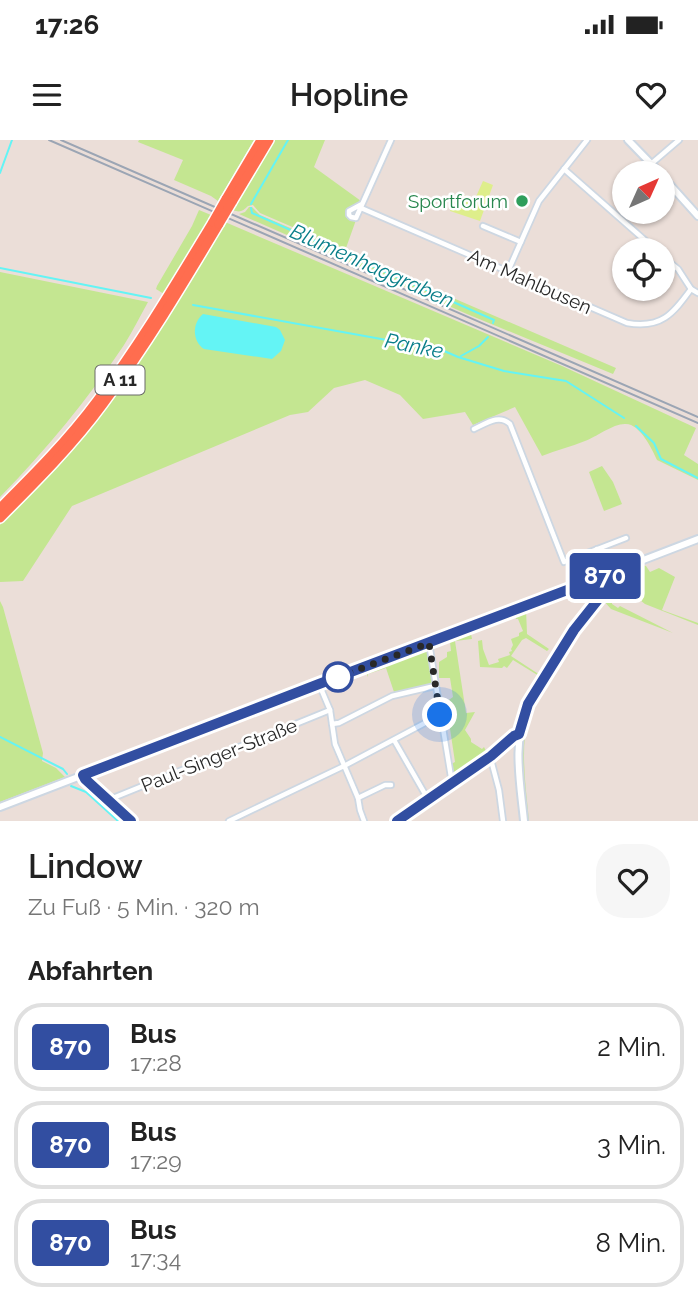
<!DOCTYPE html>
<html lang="de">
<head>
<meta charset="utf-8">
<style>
	:root { --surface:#fff; --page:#f6f6f6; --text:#222; --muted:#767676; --line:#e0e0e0 }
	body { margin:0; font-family:Raleway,sans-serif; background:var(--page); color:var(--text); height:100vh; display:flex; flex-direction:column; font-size:26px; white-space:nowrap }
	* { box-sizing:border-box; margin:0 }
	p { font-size:23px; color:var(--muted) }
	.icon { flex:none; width:38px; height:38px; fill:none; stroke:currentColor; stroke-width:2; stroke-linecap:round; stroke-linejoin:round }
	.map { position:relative; height:681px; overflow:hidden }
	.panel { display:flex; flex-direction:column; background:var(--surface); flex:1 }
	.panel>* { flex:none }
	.badge { padding:0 14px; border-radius:5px; font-size:24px; line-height:46px }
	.needle { width:46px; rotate:45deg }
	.fabs { position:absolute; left:612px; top:21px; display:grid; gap:14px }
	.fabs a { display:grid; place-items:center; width:63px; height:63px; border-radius:50%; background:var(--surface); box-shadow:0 2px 5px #0004; font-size:35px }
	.you { position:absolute; width:35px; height:35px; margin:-18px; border:5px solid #fff; border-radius:50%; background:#1a73e8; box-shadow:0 0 0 10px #1a73e833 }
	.map>.badge { position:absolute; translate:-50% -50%; box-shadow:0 0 0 4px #fff }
	h2 { padding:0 28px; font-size:26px; line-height:63px }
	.round { display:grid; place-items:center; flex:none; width:74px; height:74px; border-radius:28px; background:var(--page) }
	.summary { display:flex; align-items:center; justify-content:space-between; height:119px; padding:0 28px }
	h1 { font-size:33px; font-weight:600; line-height:52px }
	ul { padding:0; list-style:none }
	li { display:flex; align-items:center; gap:21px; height:88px; margin:0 14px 10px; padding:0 14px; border:4px solid var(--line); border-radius:28px }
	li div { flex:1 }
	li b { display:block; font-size:26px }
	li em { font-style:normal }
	li .badge { min-width:77px; font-weight:700; text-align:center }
	.status { display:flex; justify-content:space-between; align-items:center; height:49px; padding:0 35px; background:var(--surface); direction:ltr }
	.status svg { height:19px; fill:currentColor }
	header { display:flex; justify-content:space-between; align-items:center; height:91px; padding:0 28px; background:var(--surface); font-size:32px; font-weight:600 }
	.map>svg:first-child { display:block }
</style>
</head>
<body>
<div class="status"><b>17:26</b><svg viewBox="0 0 49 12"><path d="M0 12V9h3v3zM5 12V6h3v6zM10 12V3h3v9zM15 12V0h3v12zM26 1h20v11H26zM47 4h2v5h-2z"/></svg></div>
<header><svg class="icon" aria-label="menu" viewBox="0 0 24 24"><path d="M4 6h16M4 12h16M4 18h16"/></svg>Hopline<svg class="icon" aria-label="heart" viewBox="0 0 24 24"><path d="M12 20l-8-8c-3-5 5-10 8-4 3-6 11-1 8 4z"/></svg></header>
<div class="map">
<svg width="698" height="681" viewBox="0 0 698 681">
	<rect width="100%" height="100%" fill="#ebded8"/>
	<g fill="#c4e691">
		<path d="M139 0H254L218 61 211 56 174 40 183 20 138 2Z"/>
		<path d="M275 0H325L314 27 361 61C358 66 350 66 346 72L350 79 356 80 346 108H341L260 73 253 65 248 66C243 71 240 73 233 70Z"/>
		<path d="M249 67H252L260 75 616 228 613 234 467 174 239 74 245 72Z"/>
		<path d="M199 70 211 75 164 154 156 149 157 146 192 86Z"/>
		<path d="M225 82 562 226 696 288 684 315 698 324V340L657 320C652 309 640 284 626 284 614 283 596 297 585 301 571 307 556 310 542 316L515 267 473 285 465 272 423 279 400 255 365 240 334 248 308 272 290 275 72 366 23 441 0 442V385C46 338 90 288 129 235 164 187 194 134 225 82Z"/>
		<path d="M0 132 148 162C140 176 133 191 124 205 88 259 46 310 0 357Z"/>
		<path d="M602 326 613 342 622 364 604 371 589 332Z"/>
		<path d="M640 424 646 426 650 432 659 428 675 437 662 470 698 483V485L645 464 621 445 611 452 619 460 612 462V464L618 468 620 466 673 493 611 469 602 459C610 450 608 445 613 438 618 431 632 428 640 424Z"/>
		<path d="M0 461 3 467 43 613 42 621 56 628 65 637 0 662Z"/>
		<path d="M526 469 527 494 549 509 547 511 526 498 522 500 511 516 540 535 543 531H545L536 545 532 549 539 536 513 520 507 528 504 526 502 528 480 527 478 501 482 500 483 509 489 525 499 522 498 519 510 515 509 512 512 511 511 509 513 505 511 499 519 496V493L523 491 518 479H516L515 474Z"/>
		<path d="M587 475 589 477 528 578C520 612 526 647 529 681H526L522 639 521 596 529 568 548 534Z"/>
		<path d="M468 492 471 494 472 499 455 501 466 573 475 572 465 590 471 599V602L482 609 484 607 488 615 455 638 453 637 451 624 455 622 446 562 453 557 450 538H439V522L447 517V512L451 511 450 502 455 501 454 497Z"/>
		<path d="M424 507 429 511 434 540 431 544 394 552 386 528 368 534V537L366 532 367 528Z"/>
	</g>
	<path fill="#deee8b" d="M483 41 493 45 480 81 450 71 457 53 475 59Z"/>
	<path fill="#64f4f5" d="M203 174 276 187 280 190 285 200 281 211 272 219 204 209C192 201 192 183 203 174Z"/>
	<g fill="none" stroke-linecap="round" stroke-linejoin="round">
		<g stroke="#64f4f5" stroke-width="2">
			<path d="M0 33 12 0"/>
			<path d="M251 64 288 0"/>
			<path d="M251 68 252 73 494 180 493 183"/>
			<path d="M0 128 151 158"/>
			<path d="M193 165 442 210 458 217 504 231 566 241 624 278"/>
			<path d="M461 216 479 206 488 197"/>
			<path d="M636 286 654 303 661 319 698 338"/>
			<path d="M0 597 63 629 67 634"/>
			<path d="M71 646 86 652 118 681"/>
		</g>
		<defs>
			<g id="minor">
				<path d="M651 24 679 0"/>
				<path d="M564 29 656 110"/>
				<path d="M362 64 349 71V75L351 77 356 78 391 0"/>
				<path d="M361 68 627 183C661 189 673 174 691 149"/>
				<path d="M483 86 521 102"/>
				<path d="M663 117 678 129 691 149 698 153"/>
				<path d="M508 131 539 61 587 0"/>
				<path d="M474 289C487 283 499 274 510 284L564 422 626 398"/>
				<path d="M597 409 606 435"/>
				<path d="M429 503 452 643"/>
				<path d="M319 544 330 570 335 604 358 658 360 670 364 681"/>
				<path d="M332 584 339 583 392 556 435 546"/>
				<path d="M394 600 429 661"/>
				<path d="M490 616 499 650 503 681"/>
				<path d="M83 635 85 639 131 681"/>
				<path d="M358 658 385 645H391"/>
				<path d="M108 660 330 570"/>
				<path d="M229 681 344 626 440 575"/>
				<path d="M397 681 490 616 514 595 518 594"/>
			</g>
			<g id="secondary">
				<path d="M628 0 660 33"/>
				<path d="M663 37 698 76"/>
				<path d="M0 667 698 399"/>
				<path d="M524 681C520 641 512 602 528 564L574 490 605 451 607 442 606 435"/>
			</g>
			<g id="motorway">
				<path d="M226 59 261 0"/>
				<path d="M232 62 269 0"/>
				<path d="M0 368C34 334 68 300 97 261 140 204 176 143 213 82"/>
				<path d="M0 378C36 342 73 305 103 264 146 206 182 146 219 84"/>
			</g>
		</defs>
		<use href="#minor" stroke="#cdd7e2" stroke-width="8"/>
		<use href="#secondary" stroke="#cdd7e2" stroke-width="10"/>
		<use href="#motorway" stroke="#fff" stroke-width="12"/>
		<use href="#minor" stroke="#fff" stroke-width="4.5"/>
		<use href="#secondary" stroke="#fff" stroke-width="6"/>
		<use href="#motorway" stroke="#ff6d4f" stroke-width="9"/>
		<path stroke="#9ba5b4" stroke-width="2" d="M61 0 698 277"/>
		<path stroke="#9ba5b4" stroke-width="2" d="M49 0 698 283"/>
		<defs>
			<g id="motorway-bridge">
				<path d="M213 82 226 59"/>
				<path d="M219 84 232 62"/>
			</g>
		</defs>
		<use href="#motorway-bridge" stroke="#fff" stroke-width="12" stroke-linecap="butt"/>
		<use href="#motorway-bridge" stroke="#ff6d4f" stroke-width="9"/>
	</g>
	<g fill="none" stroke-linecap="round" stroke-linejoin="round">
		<defs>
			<path id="line" d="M131 681 85 639 83 635 319 544 607 435V442L605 451 574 490 528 564 519 594 514 596 491 616 397 681"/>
		</defs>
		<use href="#line" stroke="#fff" stroke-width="16"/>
		<use href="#line" stroke="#324ea1" stroke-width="10"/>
		<path stroke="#282828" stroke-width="7" stroke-dasharray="0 12.6" d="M338 537 429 503 440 575"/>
	</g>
	<circle fill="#2e9e5b" stroke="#fff" stroke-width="2.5" cx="522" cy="61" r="7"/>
	<circle fill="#fff" stroke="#324ea1" stroke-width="3.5" cx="338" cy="537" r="14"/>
	<g text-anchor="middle" stroke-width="5" stroke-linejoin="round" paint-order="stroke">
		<rect fill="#fff" stroke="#686868" stroke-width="2" x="95.5" y="225.5" width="49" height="29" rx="5"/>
		<g font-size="18" font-weight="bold" fill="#282828">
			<text x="120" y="246">A 11</text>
		</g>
		<g font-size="19" fill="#27864d" stroke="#fff" text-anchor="end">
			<text x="508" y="68">Sportforum</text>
		</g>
		<g font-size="19" fill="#282828" stroke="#fff">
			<text transform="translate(530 141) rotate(24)" y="7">Am Mahlbusen</text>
			<text transform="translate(219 615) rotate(-22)" y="7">Paul-Singer-Straße</text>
		</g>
		<g font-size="21" font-style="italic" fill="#087e89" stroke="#fff">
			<text transform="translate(372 126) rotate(24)" y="7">Blumenhaggraben</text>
			<text transform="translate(414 206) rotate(11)" y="7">Panke</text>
		</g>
	</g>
</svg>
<div class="fabs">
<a><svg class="needle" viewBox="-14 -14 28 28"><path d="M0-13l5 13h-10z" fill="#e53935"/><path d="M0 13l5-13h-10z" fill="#767676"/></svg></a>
<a><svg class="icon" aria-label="locate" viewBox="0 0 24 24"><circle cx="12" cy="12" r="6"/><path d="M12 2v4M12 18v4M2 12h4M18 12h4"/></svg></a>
</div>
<div class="you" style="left:440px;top:575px"></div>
<b class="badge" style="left:605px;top:436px;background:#324ea1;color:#fff">870</b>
</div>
<section class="panel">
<div class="summary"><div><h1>Lindow</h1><p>Zu Fuß · 5 Min. · 320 m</p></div><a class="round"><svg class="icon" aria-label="heart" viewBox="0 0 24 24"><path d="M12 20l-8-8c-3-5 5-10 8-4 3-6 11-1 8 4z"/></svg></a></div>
<h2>Abfahrten</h2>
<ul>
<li><span class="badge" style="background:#324ea1;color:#fff">870</span><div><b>Bus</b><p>17:28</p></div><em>2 Min.</em></li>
<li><span class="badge" style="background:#324ea1;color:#fff">870</span><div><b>Bus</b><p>17:29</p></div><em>3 Min.</em></li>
<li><span class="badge" style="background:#324ea1;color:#fff">870</span><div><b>Bus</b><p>17:34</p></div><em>8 Min.</em></li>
</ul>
</section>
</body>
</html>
